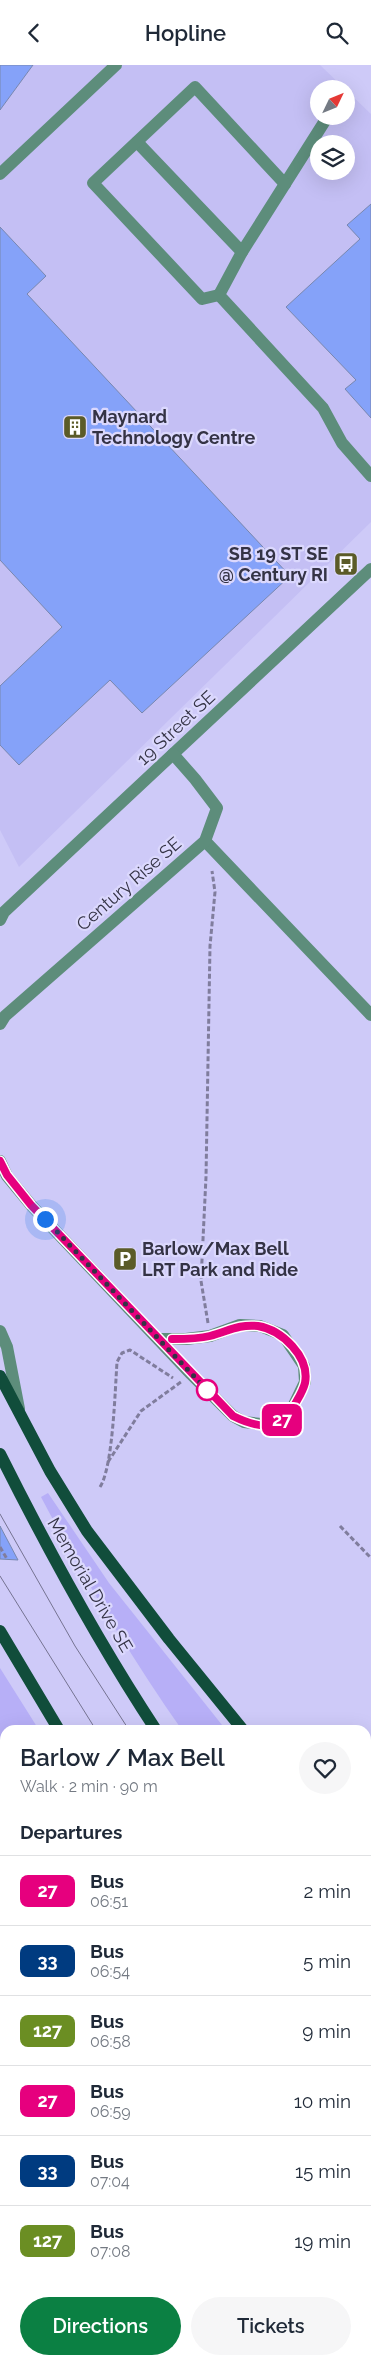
<!DOCTYPE html>
<html lang="en">
<head>
<meta charset="utf-8">
<style>
	:root { --surface:#fff; --page:#f6f6f7; --text:#1f2937; --muted:#747a83; --line:#e0e1e3; --accent:#0b8043 }
	body { margin:0; font-family:Raleway,sans-serif; background:var(--page); color:var(--text); height:100vh; display:flex; flex-direction:column; font-size:19px; white-space:nowrap }
	* { box-sizing:border-box; margin:0 }
	p { font-size:16px; color:var(--muted) }
	.icon { flex:none; width:28px; height:28px; fill:none; stroke:currentColor; stroke-width:2; stroke-linecap:round; stroke-linejoin:round }
	.map { position:relative; flex:1; overflow:hidden }
	.details { position:absolute; left:0px; top:1660px; width:371px; height:640px; display:flex; flex-direction:column; background:var(--surface); border-radius:15px 15px 0 0; box-shadow:0 5px 20px #0002 }
	.details>* { flex:none }
	.badge { padding:0 10px; border-radius:8px; font-size:18px; line-height:32px }
	.needle { width:32px; rotate:47deg }
	.controls { position:absolute; left:310px; top:15px; display:grid; gap:10px }
	.controls a { display:grid; place-items:center; width:45px; height:45px; border-radius:50%; background:var(--surface); box-shadow:0 5px 20px #0002; font-size:25px }
	.you { position:absolute; width:25px; height:25px; margin:-12px; border:4px solid #fff; border-radius:50%; background:#1a73e8; box-shadow:0 0 0 8px #1a73e833 }
	.map>.badge { position:absolute; translate:-50% -50%; box-shadow:0 0 0 2px #fff }
	h2 { padding:0 20px; font-size:19px; line-height:45px }
	.round { display:grid; place-items:center; flex:none; width:52px; height:52px; border-radius:26px; background:var(--page) }
	.overview { display:flex; align-items:center; justify-content:space-between; height:85px; padding:0 20px }
	h1 { font-size:24px; font-weight:600; line-height:38px }
	.action { display:flex; gap:10px; margin-top:auto; padding:10px 20px }
	.action a { flex:1; height:58px; border-radius:30px; background:var(--accent); color:#fff; font-size:20px; font-weight:600; line-height:58px; text-align:center }
	.action a+a { background:var(--page); color:var(--text) }
	ul { padding:0; list-style:none }
	li { display:flex; align-items:center; gap:15px; height:70px; padding:0 20px; border-top:1px solid var(--line) }
	li div { flex:1 }
	li b { display:block; font-size:19px }
	li em { font-style:normal }
	li .badge { min-width:55px; font-weight:700; text-align:center }
	header { display:flex; justify-content:space-between; align-items:center; height:65px; padding:0 20px; background:var(--surface); font-size:22px; font-weight:600 }
	.map>svg:first-child { display:block }
</style>
</head>
<body>
<header><svg class="icon" aria-label="back" viewBox="0 0 24 24"><path d="M15 5l-7 7 7 7"/></svg>Hopline<svg class="icon" aria-label="search" viewBox="0 0 24 24"><circle cx="10" cy="10" r="6"/><path d="M15 15l6 6"/></svg></header>
<div class="map">
<svg width="371" height="2300" viewBox="0 0 371 2300">
	<rect width="100%" height="100%" fill="#cecaf8"/>
	<path fill="#c4bff4" fill-rule="evenodd" d="M0 0H320L345 24H319V51H346V25L371 49V457L19 802 0 765ZM319 79H346V106H319Z"/>
	<g fill="#b7aff7">
		<path d="M48 1428 109 1518 226 1665H182C130 1591 83 1512 41 1432Z"/>
		<path d="M0 1603 39 1665H5V1800L0 1797Z"/>
		<path d="M366 1808 371 1812V1905L366 1899Z"/>
		<path d="M0 1820 5 1823V1964L0 1969Z"/>
		<path d="M5 2023V2091C0 2069 0 2045 5 2023Z"/>
		<path d="M0 2175 5 2182V2219L0 2213Z"/>
		<path d="M0 2282 5 2290V2295H9L12 2300H0Z"/>
	</g>
	<g fill="#85a2f9" stroke="#7887af">
		<path d="M0 0H33L0 45Z"/>
		<path d="M371 139V353L345 324 356 315 286 242 360 174 347 160Z"/>
		<path d="M0 162 46 211 27 229 290 511 142 648 110 615 19 700 0 680V621L62 562 0 495Z"/>
		<path d="M0 1461 18 1495 0 1494Z"/>
	</g>
	<g fill="none" stroke-linecap="round" stroke-linejoin="round">
		<g stroke="#807d9d" stroke-width="3" stroke-dasharray="5 2.5" stroke-linecap="butt">
			<path d="M208 1258 201 1216 206 1112 210 881 215 827 212 806"/>
			<path d="M108 1397 141 1346 181 1317"/>
			<path d="M100 1422C113 1402 115 1326 117 1297L122 1288 130 1285 173 1313"/>
			<path d="M340 1461 371 1493"/>
			<path d="M0 1482 7 1494"/>
			<path d="M0 2296 6 2300"/>
		</g>
		<g stroke="#5d8d7b" stroke-width="12">
			<path d="M328 51 242 187 219 230 323 343 342 378 371 411"/>
			<path d="M137 77 242 187"/>
			<path d="M0 109 116 0"/>
			<path d="M219 230 202 234 93 118 195 22 285 119"/>
			<path d="M205 776 371 950"/>
			<path d="M0 855 4 847 371 504"/>
			<path d="M0 959 5 951 205 776 217 743 195 714 173 689"/>
			<path d="M0 1096 7 1111 31 1140 191 1309 233 1351 244 1357 261 1359H277L289 1350 305 1317 304 1301 283 1270 260 1261 240 1260 210 1271 186 1274H158"/>
			<path d="M0 1266 7 1282 19 1344"/>
			<path d="M366 2221 371 2218"/>
			<path d="M296 2295 301 2300"/>
			<path d="M272 2300 278 2295"/>
		</g>
		<g stroke="#114d3b" stroke-width="12">
			<path d="M0 1311 50 1406 87 1466 169 1574 243 1665"/>
			<path d="M0 1389C47 1483 98 1577 156 1665"/>
			<path d="M0 1566 59 1665"/>
			<path d="M366 1789 371 1793"/>
			<path d="M366 1932 371 1938"/>
			<path d="M0 1998 5 1990"/>
			<path d="M366 2036 371 2041"/>
			<path d="M366 2070 371 2074"/>
			<path d="M0 2114 5 2123"/>
			<path d="M366 2116 371 2112"/>
			<path d="M0 2147 5 2157"/>
			<path d="M366 2167 371 2163"/>
			<path d="M0 2250 5 2257"/>
			<path d="M34 2295 37 2300"/>
			<path d="M84 2295 95 2300"/>
			<path d="M148 2295 153 2300"/>
			<path d="M162 2300 167 2295"/>
			<path d="M213 2300 219 2295"/>
		</g>
		<g stroke="#757391" stroke-width="1">
			<path d="M0 1449 75 1581 129 1665"/>
			<path d="M0 1511 96 1665"/>
			<path d="M366 1969 371 1975"/>
			<path d="M366 1994 371 1999"/>
		</g>
	</g>
	<g fill="none" stroke-linecap="round" stroke-linejoin="round">
		<defs>
			<path id="line" d="M0 1096 7 1110 31 1140 233 1351C245 1357 264 1364 277 1358 286 1355 291 1346 295 1339 299 1332 303 1326 305 1318 310 1292 282 1265 258 1261 238 1259 229 1266 210 1271 198 1274 185 1274 172 1274"/>
		</defs>
		<use href="#line" stroke="#fff" stroke-width="11"/>
		<use href="#line" stroke="#e6007e" stroke-width="8"/>
		<path stroke="#343345" stroke-width="5" stroke-dasharray="0 9" d="M45 1154 207 1325"/>
	</g>
	<defs>
		<symbol id="building-square" viewBox="-11 -11 22 22"><rect x="-9" y="-9" width="18" height="18" rx="4" fill="#5b5b28" stroke="#dbd8fd"/><path d="M-4-6H4V6H1V3H-1V6H-4ZM-2.5-4.3h1.7v1.8h-1.7ZM.8-4.3h1.7v1.8H.8ZM-2.5-1h1.7V.8h-1.7ZM.8-1h1.7V.8H.8Z" fill="#fff"/></symbol>
		<symbol id="bus-square" viewBox="-11 -11 22 22"><rect x="-9" y="-9" width="18" height="18" rx="4" fill="#5b5b28" stroke="#dbd8fd"/><path d="M-5-6H5V4H4V6H2V4H-2V6H-4V4H-5ZM-3.5-4V0h7V-4ZM-3.5 1.2v1.5H-2V1.2ZM2 1.2v1.5H3.5V1.2Z" fill="#fff"/></symbol>
		<symbol id="parking-square" viewBox="-11 -11 22 22"><rect x="-9" y="-9" width="18" height="18" rx="4" fill="#5b5b28" stroke="#dbd8fd"/><path d="M-3.5-5.5H1a3.5 3.5 0 0 1 0 7H-1V5.5H-3.5ZM-1-3.4V-.6H.8a1.4 1.4 0 0 0 0-2.8Z" fill="#fff"/></symbol>
	</defs>
	<g fill-rule="evenodd">
		<use href="#building-square" x="61" y="348" width="28" height="28"/>
		<use href="#bus-square" x="332" y="485" width="28" height="28"/>
		<use href="#parking-square" x="111" y="1180" width="28" height="28"/>
	</g>
	<circle fill="#fff" stroke="#e6007e" stroke-width="2.5" cx="207" cy="1325" r="10"/>
	<g text-anchor="middle" stroke-width="4.5" stroke-linejoin="round" paint-order="stroke">
		<g font-size="18" font-weight="bold" fill="#343345" stroke="#dbd8fd" text-anchor="start">
			<text x="92" y="358">Maynard<tspan x="92" dy="21">Technology Centre</tspan></text>
			<text x="328" y="495" text-anchor="end">SB 19 ST SE<tspan x="328" dy="21">@ Century RI</tspan></text>
			<text x="142" y="1190">Barlow/Max Bell<tspan x="142" dy="21">LRT Park and Ride</tspan></text>
		</g>
		<g font-size="18" fill="#343345" stroke="#dbd8fd">
			<text transform="translate(176 663) rotate(-43)" y="6">19 Street SE</text>
			<text transform="translate(129 819) rotate(-41)" y="6">Century Rise SE</text>
			<text transform="translate(90 1520) rotate(60)" y="6">Memorial Drive SE</text>
		</g>
	</g>
</svg>
<div class="controls">
<a><svg class="needle" viewBox="-14 -14 28 28"><path d="M0-13l5 13h-10z" fill="#e53935"/><path d="M0 13l5-13h-10z" fill="#747a83"/></svg></a>
<a><svg class="icon" aria-label="layers" viewBox="0 0 24 24"><path d="M12 4l9 5-9 5-9-5zM3 14l9 5 9-5"/></svg></a>
</div>
<div class="you" style="left:45px;top:1154px"></div>
<b class="badge" style="left:282px;top:1355px;background:#e6007e;color:#fff">27</b>
<section class="details">
<div class="overview"><div><h1>Barlow / Max Bell</h1><p>Walk · 2 min · 90 m</p></div><a class="round"><svg class="icon" aria-label="heart" viewBox="0 0 24 24"><path d="M12 20l-8-8c-3-5 5-10 8-4 3-6 11-1 8 4z"/></svg></a></div>
<h2>Departures</h2>
<ul>
<li><span class="badge" style="background:#e6007e;color:#fff">27</span><div><b>Bus</b><p>06:51</p></div><em>2 min</em></li>
<li><span class="badge" style="background:#003b80;color:#fff">33</span><div><b>Bus</b><p>06:54</p></div><em>5 min</em></li>
<li><span class="badge" style="background:#6b8e23;color:#fff">127</span><div><b>Bus</b><p>06:58</p></div><em>9 min</em></li>
<li><span class="badge" style="background:#e6007e;color:#fff">27</span><div><b>Bus</b><p>06:59</p></div><em>10 min</em></li>
<li><span class="badge" style="background:#003b80;color:#fff">33</span><div><b>Bus</b><p>07:04</p></div><em>15 min</em></li>
<li><span class="badge" style="background:#6b8e23;color:#fff">127</span><div><b>Bus</b><p>07:08</p></div><em>19 min</em></li>
</ul>
<div class="action"><a>Directions</a><a>Tickets</a></div>
</section>
</div>
</body>
</html>
